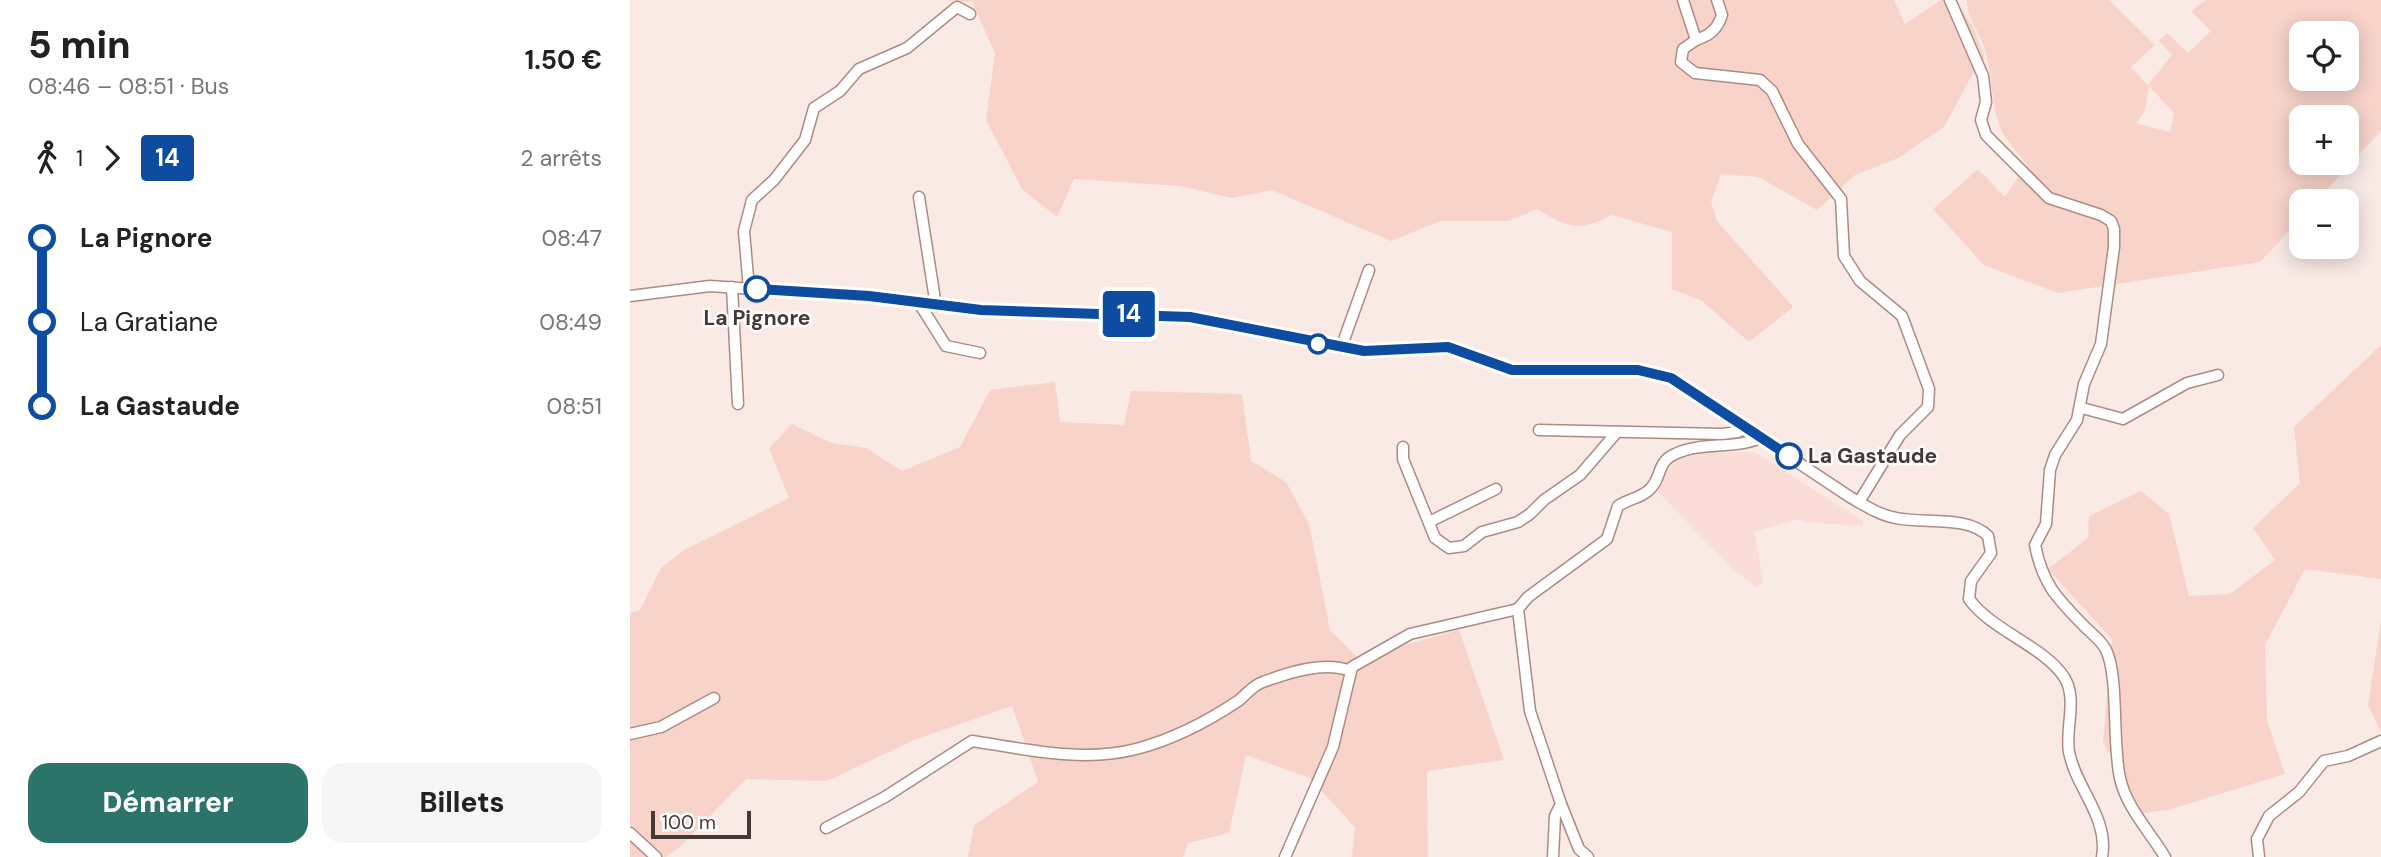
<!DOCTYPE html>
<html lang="fr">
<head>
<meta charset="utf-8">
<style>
	:root { --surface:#fff; --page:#f6f6f6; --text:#222; --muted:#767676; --accent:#2c736a }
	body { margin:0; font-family:"DM Sans",sans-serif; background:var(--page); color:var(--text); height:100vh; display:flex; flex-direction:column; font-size:26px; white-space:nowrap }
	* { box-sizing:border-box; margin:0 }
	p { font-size:23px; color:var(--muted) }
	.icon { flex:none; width:38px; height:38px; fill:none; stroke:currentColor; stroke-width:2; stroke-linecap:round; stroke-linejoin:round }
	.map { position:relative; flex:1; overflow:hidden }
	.panel { display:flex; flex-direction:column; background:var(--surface); width:630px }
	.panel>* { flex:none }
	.badge { padding:0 14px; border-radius:5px; font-size:24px; line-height:46px }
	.controls { position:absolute; left:1659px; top:21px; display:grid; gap:14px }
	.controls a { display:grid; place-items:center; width:70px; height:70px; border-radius:14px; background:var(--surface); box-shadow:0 4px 18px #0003; font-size:35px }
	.scale { position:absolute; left:21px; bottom:18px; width:100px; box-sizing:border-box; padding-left:7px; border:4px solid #463834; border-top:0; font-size:19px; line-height:24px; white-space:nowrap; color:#463834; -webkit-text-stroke:5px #fff; paint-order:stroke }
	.map>.badge { position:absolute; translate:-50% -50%; box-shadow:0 0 0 4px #fff }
	.legs { display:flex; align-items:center; gap:10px; height:77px; padding:0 28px; font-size:23px }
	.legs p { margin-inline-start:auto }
	.headline { display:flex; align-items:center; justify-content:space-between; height:119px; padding:0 28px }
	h1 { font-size:38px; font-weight:800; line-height:52px }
	.button { display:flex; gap:14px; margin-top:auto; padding:14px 28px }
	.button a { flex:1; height:80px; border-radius:21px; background:var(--accent); color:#fff; font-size:28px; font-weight:800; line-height:80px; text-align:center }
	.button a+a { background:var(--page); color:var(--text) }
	ul { padding:0 28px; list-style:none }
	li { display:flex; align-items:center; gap:24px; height:84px; font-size:26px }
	li i { display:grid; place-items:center; width:10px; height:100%; margin:0 9px; background:currentColor }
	li i::after { content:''; width:18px; height:18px; margin:-9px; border:5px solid; border-radius:50%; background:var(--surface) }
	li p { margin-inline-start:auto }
	li:first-child i { background:linear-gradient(#0000 50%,currentColor 0) }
	li:last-child i { background:linear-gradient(currentColor 50%,#0000 0) }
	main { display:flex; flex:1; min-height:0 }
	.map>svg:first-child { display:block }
</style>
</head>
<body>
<main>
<section class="panel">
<div class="headline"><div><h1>5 min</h1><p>08:46 – 08:51 · Bus</p></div><b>1.50 €</b></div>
<div class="legs"><svg class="icon" aria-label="walk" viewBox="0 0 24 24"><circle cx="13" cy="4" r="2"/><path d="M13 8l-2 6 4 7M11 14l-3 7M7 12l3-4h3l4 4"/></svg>1<svg class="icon" aria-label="forward" viewBox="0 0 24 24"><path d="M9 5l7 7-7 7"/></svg><b class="badge" style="background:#0e4ca1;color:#fff">14</b><p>2 arrêts</p></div>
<ul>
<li><i style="color:#0e4ca1"></i><b>La Pignore</b><p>08:47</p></li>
<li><i style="color:#0e4ca1"></i><span>La Gratiane</span><p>08:49</p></li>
<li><i style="color:#0e4ca1"></i><b>La Gastaude</b><p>08:51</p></li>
</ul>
<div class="button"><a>Démarrer</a><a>Billets</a></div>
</section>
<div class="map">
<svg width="1751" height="857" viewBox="0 0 1751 857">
	<rect width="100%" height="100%" fill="#f9eae6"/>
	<path fill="#f9ddd6" d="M1070 452H1125L1233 521V526L1174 522 1169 519 1124 532 1134 583 1126 587 1104 570 1028 492 1038 468 1058 454Z"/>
	<g fill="#f7d3ca" fill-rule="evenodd">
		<path d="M315 0H1264L1275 24 1311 0H1326L1344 29 1355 58 1347 66 1314 127 1268 158 1225 175 1187 210 1128 177 1091 174 1081 202 1087 221 1163 307 1119 342 1072 301 1042 289V232L982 215C948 232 939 228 907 209L878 221H810L761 241 642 190 602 198 550 186 444 179 427 217 392 189 356 120 365 53 342 2Z"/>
		<path d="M1337 0H1479L1525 45 1501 67 1518 85 1542 55 1529 41 1537 33 1558 53 1581 31 1561 11 1576 0H1751V131L1686 201H1671V218L1630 262 1428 293 1354 265 1303 209 1348 169 1375 197 1397 165C1390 155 1380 145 1374 135 1361 111 1363 77 1355 50 1350 32 1337 19 1337 0ZM1671 33H1717V79H1671ZM1519 86 1544 113 1540 132 1506 123 1515 110ZM1671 117H1717V163H1671Z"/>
		<path d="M1751 345V579L1675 569 1635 645 1637 720 1655 774 1538 810 1513 813 1473 742 1482 639 1418 569 1458 538 1459 516 1511 491 1539 514 1559 596 1600 594 1645 560 1623 528 1670 483 1664 427Z"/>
		<path d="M425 382 430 422 494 425 501 391 612 394 621 461 656 482 679 524 700 630 728 658 829 630 874 760 797 771 798 857H722L725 828 680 778 616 755 599 833 558 843 553 857H338L344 825 408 782 382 706 284 740 197 781 116 779 51 846 36 857H0V613L10 610 31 568 56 549 159 498 139 448 162 424 201 443 236 448 272 471 330 447 360 390Z"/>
		<path d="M1751 621V732L1738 705Z"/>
	</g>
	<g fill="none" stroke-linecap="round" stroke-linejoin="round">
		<defs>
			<g id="minor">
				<path d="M1053 0 1066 40 1053 49 1051 62 1065 73 1130 80 1142 91 1168 144 1211 199 1214 256 1230 281 1272 316 1299 389 1298 407 1270 435 1229 502"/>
				<path d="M1320 0 1353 76 1356 102 1351 120 1356 135 1419 198 1471 215 1481 221 1484 229V247L1471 344 1454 384 1447 420 1425 455 1420 470 1416 524 1405 545C1413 585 1427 598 1454 626 1461 633 1472 641 1476 650 1489 676 1482 743 1490 778 1496 807 1520 832 1535 857"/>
				<path d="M1066 40C1080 35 1087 30 1092 15L1087 0"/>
				<path d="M289 197 306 306"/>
				<path d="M102 287 108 404"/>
				<path d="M119 289 114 231 122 200 144 180 175 140 184 108 210 91 229 69 277 48 327 7 340 14"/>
				<path d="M0 296 80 286 239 297 351 310 560 317 734 351 818 347 882 370H1008L1041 378 1220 497C1234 505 1249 515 1266 518 1294 524 1337 515 1358 536L1361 553 1341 581 1339 599C1361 630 1415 647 1434 677 1448 698 1435 728 1439 752 1446 789 1479 817 1472 857"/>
				<path d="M289 303 316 346 350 353"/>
				<path d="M711 348 739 270"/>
				<path d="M1452 408 1493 419 1557 383 1588 375"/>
				<path d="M909 430 1092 434 1108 432 1115 427"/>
				<path d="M773 447V459L805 538 819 548 834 546 852 532 888 522 900 514 914 500 950 475 987 432"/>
				<path d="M799 522 866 489"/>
				<path d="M0 734 31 727 84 698"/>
				<path d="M931 804 949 849 958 857"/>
				<path d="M196 828 255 797 342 741C395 749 453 763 506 749 541 740 578 721 608 701 616 695 623 685 633 682 660 672 694 661 721 671"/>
				<path d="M0 833 26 857"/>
				<path d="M655 857 703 747 722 667 780 634 888 609"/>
				<path d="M923 857 925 816 931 804 900 711 888 609 898 597 977 539 988 506C998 499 1014 497 1021 488 1032 476 1027 462 1045 454 1072 441 1103 450 1130 438"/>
				<path d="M1629 857 1627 839 1639 816 1669 792 1694 761 1718 756 1751 741"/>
			</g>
		</defs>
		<use href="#minor" stroke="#ad8b83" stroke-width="13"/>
		<use href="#minor" stroke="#fff" stroke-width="10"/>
	</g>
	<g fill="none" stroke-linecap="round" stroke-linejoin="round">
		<defs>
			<path id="line-1" d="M127 289 239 296 351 310 560 317 734 351 818 347 882 370H1008L1041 378 1159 456"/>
		</defs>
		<use href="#line-1" stroke="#fff" stroke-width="16"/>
		<use href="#line-1" stroke="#0e4ca1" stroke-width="10"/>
	</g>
	<g fill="#fff" stroke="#0e4ca1" stroke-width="3.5">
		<circle cx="127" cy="289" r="12"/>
		<circle cx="688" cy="344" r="9"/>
		<circle cx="1159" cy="456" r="12"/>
	</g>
	<g text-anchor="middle" stroke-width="5" stroke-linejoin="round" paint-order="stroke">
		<g font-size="21" font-weight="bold" fill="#463834" stroke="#fff">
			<text x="127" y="325">La Pignore</text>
			<text x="1178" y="463" text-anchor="start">La Gastaude</text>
		</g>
	</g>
</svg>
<div class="controls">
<a><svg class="icon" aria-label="locate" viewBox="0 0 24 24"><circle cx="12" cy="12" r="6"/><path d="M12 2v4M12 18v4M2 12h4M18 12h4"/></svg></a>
<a>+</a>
<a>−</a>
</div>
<div class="scale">100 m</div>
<b class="badge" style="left:499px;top:314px;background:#0e4ca1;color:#fff">14</b>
</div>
</main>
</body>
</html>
